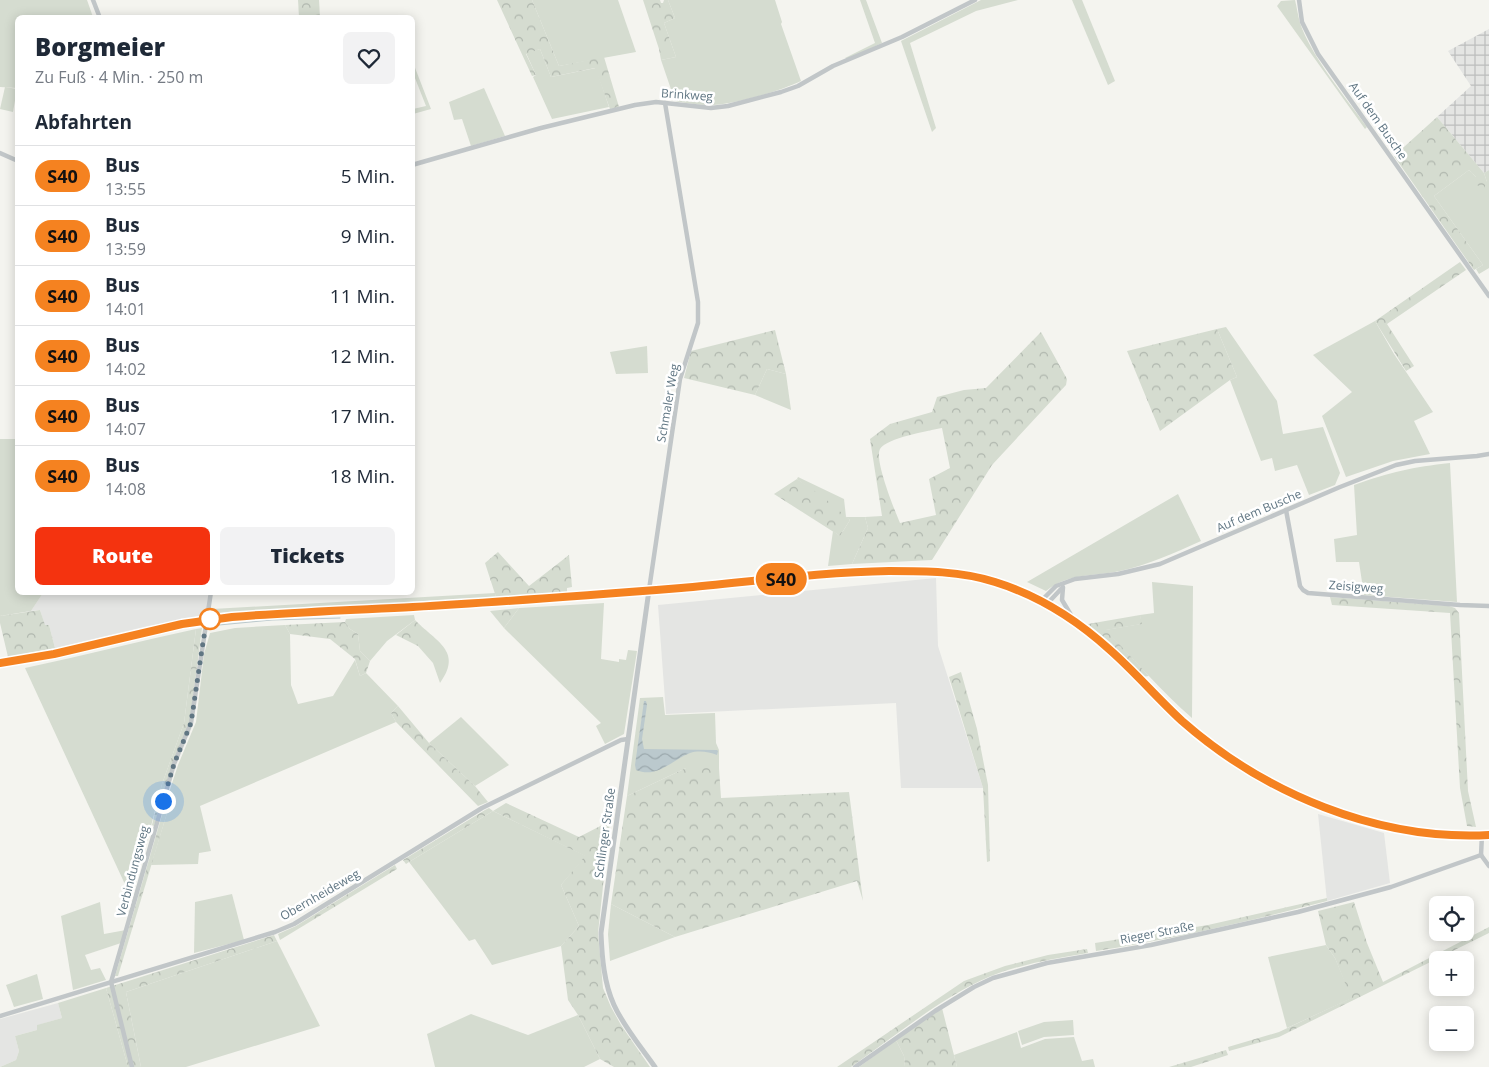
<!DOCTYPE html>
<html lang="de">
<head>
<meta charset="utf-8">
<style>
	:root { --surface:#fff; --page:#f2f2f3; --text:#1f2937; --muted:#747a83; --line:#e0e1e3; --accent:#f4330f }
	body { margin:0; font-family:"Open Sans",sans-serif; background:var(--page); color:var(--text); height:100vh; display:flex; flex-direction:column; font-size:19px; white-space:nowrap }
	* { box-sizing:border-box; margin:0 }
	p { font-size:16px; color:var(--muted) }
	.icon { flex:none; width:28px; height:28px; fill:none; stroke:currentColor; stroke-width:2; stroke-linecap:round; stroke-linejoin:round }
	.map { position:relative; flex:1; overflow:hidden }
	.sheet { position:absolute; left:15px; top:15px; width:400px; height:580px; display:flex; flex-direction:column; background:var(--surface); border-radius:8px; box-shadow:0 2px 12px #0003 }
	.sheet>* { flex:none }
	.badge { padding:0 10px; border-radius:16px; font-size:18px; line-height:32px }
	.fabs { position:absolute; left:1429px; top:896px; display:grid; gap:10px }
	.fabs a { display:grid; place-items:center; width:45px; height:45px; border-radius:8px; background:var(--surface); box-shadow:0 2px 12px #0003; font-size:25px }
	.you { position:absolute; width:25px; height:25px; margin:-12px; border:4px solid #fff; border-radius:50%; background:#1a73e8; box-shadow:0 0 0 8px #1a73e833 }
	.map>.badge { position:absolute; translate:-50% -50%; box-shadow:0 0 0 2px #fff }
	h2 { padding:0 20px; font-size:19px; line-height:45px }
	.round { display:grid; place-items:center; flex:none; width:52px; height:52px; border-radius:8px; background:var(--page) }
	.head { display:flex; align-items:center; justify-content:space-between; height:85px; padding:0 20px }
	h1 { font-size:24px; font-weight:800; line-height:38px }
	.button { display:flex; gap:10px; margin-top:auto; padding:10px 20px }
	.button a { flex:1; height:58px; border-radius:8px; background:var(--accent); color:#fff; font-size:20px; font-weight:800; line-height:58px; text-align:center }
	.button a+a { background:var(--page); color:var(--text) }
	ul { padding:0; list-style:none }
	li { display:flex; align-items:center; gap:15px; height:60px; padding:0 20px; border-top:1px solid var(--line) }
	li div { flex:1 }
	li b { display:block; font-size:19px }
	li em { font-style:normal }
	li .badge { min-width:55px; font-weight:700; text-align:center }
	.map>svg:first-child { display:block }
</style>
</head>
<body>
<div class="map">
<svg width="1489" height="1067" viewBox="0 0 1489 1067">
	<defs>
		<pattern id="industrial-grid" width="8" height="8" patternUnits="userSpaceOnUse" patternTransform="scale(1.25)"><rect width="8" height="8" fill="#e4e5e3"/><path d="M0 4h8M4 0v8" fill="none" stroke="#bcbebd"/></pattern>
		<pattern id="forest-crowns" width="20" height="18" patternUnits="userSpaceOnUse" patternTransform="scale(1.25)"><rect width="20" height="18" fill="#d5dcd0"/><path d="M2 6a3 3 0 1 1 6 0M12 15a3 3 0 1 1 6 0" fill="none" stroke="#b0b7ae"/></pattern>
		<pattern id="water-waves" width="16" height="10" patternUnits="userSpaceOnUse" patternTransform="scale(1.25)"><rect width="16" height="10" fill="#bbc9cd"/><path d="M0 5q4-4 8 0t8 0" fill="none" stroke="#9ba8ac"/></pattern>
	</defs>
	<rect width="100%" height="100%" fill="#f4f4ef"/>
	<g fill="#e4e5e3">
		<path d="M936 578 938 646 983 788H901L896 703 666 714 658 605Z"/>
		<path d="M43 593H209L207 613 205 615 148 626 55 648 49 625 45 626 40 610 31 611Z"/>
		<path d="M1318 814 1384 833 1390 883 1327 901Z"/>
		<path d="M58 1003 62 1018 38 1025 37 1030 15 1036 19 1051 16 1060 0 1067V1019Z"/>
	</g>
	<path fill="url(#industrial-grid)" d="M1489 29V170L1484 173 1437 117 1471 86 1448 51Z"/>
	<g fill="#d5dcd0">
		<path d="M0 0H87L93 17 18 18 17 88 0 87Z"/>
		<path d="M532 0H618L636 52 559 66Z"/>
		<path d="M668 0H775L782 22 781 24 801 81C780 91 736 104 714 105 701 106 687 103 675 101L661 60 676 57 664 23 675 18Z"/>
		<path d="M860 0H866L882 43 848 59 845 58 875 43Z"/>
		<path d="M981 0H1018L976 11 910 43 936 128 932 132 901 41Z"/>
		<path d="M1072 0H1082L1115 81 1108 85Z"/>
		<path d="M1295 0C1297 8 1298 16 1300 23 1311 56 1346 98 1367 127L1365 129 1277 6 1281 1Z"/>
		<path d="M540 49 551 77 596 68 609 107 552 119 533 77 536 75 526 53Z"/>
		<path d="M412 60 431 109 413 114V109L426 106 413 73Z"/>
		<path d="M5 87 17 89 13 112 0 109Z"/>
		<path d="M484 88 505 136 471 146 462 119 454 120 449 102Z"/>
		<path d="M1469 170 1476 177 1487 182 1484 173 1489 170V268L1479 274 1476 269 1483 265 1434 196Z"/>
		<path d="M1375 321 1394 354 1433 412 1414 421 1430 454 1393 461 1346 477 1322 416 1352 392 1313 355Z"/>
		<path d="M1226 327 1277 401 1283 434 1323 427 1340 473 1335 485 1309 495 1297 465 1275 471 1272 458 1261 461 1230 380 1237 377 1217 329Z"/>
		<path d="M647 346 648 373 616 374 610 352Z"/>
		<path d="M767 369 786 374 791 410 755 395Z"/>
		<path d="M0 439H17L18 592 43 593 31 611 0 616Z"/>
		<path d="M1450 463 1457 602 1364 595 1359 562H1336L1334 539 1357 535 1354 485C1390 472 1413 467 1450 463Z"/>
		<path d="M798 477 844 499 846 517H865L868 528 852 564 828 566 833 531 840 536 850 520 846 517 797 479Z"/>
		<path d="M1178 494 1201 541C1174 553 1148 565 1120 571 1092 577 1070 572 1046 591L1027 582Z"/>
		<path d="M1152 582 1193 586 1192 718C1161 691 1134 659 1105 630L1141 624 1140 615 1154 613Z"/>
		<path d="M495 593 496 597 215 613 212 609Z"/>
		<path d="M604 603 601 659 619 662V659L626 660 628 650 637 651 624 734 605 744 596 726 601 723 504 628 519 608Z"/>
		<path d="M414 615 415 620 387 641 370 661 360 651 358 634 350 629 345 622 346 619Z"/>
		<path d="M418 623C439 643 462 653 440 683L433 663 418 646Z"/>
		<path d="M285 625 290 634 291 685 298 704 333 696 355 660 360 676 366 673 398 706 391 713 396 722 200 806 211 851 199 853 198 864 151 865 167 813 164 808 178 765 196 722 204 654 210 633 235 628Z"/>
		<path d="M196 629 184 723 162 784 134 891 129 893 25 668C83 656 139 641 196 629Z"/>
		<path d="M663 697 665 715 715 713 716 743 719 750V768H686L627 796 640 698Z"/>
		<path d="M461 717 509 765 475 786 429 743Z"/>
		<path d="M493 811 586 856 561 885 579 926 561 946 492 965 475 939 469 941 409 862Z"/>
		<path d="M232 894 244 940 194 953 195 902Z"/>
		<path d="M100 902 104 934 126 930 121 943 85 955 91 970 100 968 106 980 73 990 61 916Z"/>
		<path d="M611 904 675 937 610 961 608 934Z"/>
		<path d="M277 941 320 1026 186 1067H141L126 992Z"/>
		<path d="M1326 945 1335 958 1352 998 1287 1028 1268 957Z"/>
		<path d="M37 974 43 999 14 1007 6 985Z"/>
		<path d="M106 988 128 1067H0L16 1060 19 1051 15 1036 37 1030V1025L62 1018 58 1003Z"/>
		<path d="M471 1014 528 1035 578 1015 600 1059 584 1067H435L427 1034Z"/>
		<path d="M1073 1020 1074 1035 1044 1037 1022 1045 1018 1031 1044 1022Z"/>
		<path d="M1017 1032 1021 1048 1045 1039 1074 1037 1082 1061 1093 1059 1095 1067H957L954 1055Z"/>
		<path d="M896 1040 904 1056 905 1067H859Z"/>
	</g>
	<g fill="url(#forest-crowns)" fill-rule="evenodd">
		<path d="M298 0H319L320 17H299Z"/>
		<path d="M497 0H532L559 66 604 57 619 107 610 109 595 68 551 77 540 49 526 54 536 75 532 76Z"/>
		<path d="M643 0H660L661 3H663L664 0H668L675 18 664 23 676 57 661 60 659 49Z"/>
		<path d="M1437 117 1484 173 1487 182 1484 188 1474 184 1476 177 1469 170 1434 196 1483 265 1474 270 1394 156Z"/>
		<path d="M1460 262 1466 270 1387 324 1414 366 1406 371 1375 321Z"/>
		<path d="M1217 329 1237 377 1230 380 1160 431 1127 351Z"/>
		<path d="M775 330 786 374 767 369 755 395 684 378 691 351Z"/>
		<path d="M1041 332 1067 379 1066 385 992 465 932 560 852 564 868 528 865 517 882 516 870 439 890 424 932 412 937 397 964 390 986 388ZM942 428 950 468 929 479 936 515 900 523C895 511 874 460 880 449 887 438 928 431 942 428Z"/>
		<path d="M797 479 822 496 850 520 840 536 774 494Z"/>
		<path d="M498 552 529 586 569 555 572 587 567 588V593L496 597 485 563Z"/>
		<path d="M1330 597 1449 606 1455 608 1459 613 1468 791 1476 827 1467 826 1460 788 1450 613 1332 605Z"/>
		<path d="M519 608 504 628 490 611Z"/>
		<path d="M40 610 45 625H49L55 648 8 657 0 623V616Z"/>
		<path d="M1140 615 1142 624 1106 630 1149 676 1142 677 1111 643 1088 624Z"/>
		<path d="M415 620 418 623V646L396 635Z"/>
		<path d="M345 622 350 629 358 634 360 651 370 661 366 673 360 676 355 659 330 639 290 634 285 625Z"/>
		<path d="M202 628 190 722 173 763 154 826 152 825 162 784 184 723 196 629Z"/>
		<path d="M961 672 977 729 988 785 990 861 987 862 983 788 949 677Z"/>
		<path d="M398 706 429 743 475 786 488 802 478 806 396 722 391 713Z"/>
		<path d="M686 768H719L721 798 849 792 863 901 857 881 675 937 611 904 627 796Z"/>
		<path d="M506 803 579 837 610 821 598 933 603 988 611 1007 621 1025 650 1067H614L600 1059 578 1015 568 1000 561 946 579 926 561 885 585 856 493 811 409 862 406 864 403 860 485 810 489 808 493 811Z"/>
		<path d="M164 808 167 813 118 976H115Z"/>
		<path d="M395 865 397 869 280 940 278 934 296 926Z"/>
		<path d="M1327 898V901C1251 921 1174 939 1096 951L1095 943 1208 925Z"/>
		<path d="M1354 902 1367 943 1383 982 1489 927V933L1279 1037 1229 1051 1228 1047 1279 1032 1351 998 1335 958 1326 945 1318 911Z"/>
		<path d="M274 935 277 941 126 992 141 1067H128L106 988Z"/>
		<path d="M1087 949 1088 953C1056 958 1022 964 991 976 943 996 894 1037 851 1067H837L964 981 1005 966 1048 955Z"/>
		<path d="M942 1008 957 1067H905L904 1056 896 1040Z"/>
		<path d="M1226 1050 1228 1055 1191 1067H1169Z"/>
	</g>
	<path fill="url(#water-waves)" d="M644 701H646L647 705 642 739 644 749 717 750 718 751 717 755C709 752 699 750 690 753 672 760 657 779 636 770L635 765Z"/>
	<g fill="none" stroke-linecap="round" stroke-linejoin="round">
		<path stroke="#bbc9cd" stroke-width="1" d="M219 625 272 620 340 618"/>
		<defs>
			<path id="secondary" d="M0 663 54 654 182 624 232 617C293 612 353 610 413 607 503 602 592 595 681 588 750 582 820 573 889 571 924 571 961 571 995 582 1038 595 1077 620 1110 650 1135 672 1157 698 1182 721 1264 793 1378 842 1489 835"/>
		</defs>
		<use href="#secondary" stroke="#b5bbbf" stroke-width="8"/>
		<g stroke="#c1c6c8" stroke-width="4.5">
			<path d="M93 0 100 18"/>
			<path d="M1299 0 1302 22 1318 54 1489 296"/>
			<path d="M0 153 18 161"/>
			<path d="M412 165 541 128 635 105 656 102 711 108 728 106 781 92 798 86 833 66 902 37 975 0"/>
			<path d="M1286 510 1300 586 1303 590 1308 593 1460 605 1489 606"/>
			<path d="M1063 587 1062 600 1074 620"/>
			<path d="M649 590 680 379 698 323V302L665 103"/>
			<path d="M1041 601 1056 586 1075 579 1118 574 1160 564 1340 487 1396 465 1415 461 1477 456 1489 454"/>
			<path d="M1047 604 1061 589"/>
			<path d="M1481 855 1482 835"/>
			<path d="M1481 855 1489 866"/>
			<path d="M0 1016 275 932 294 924 482 808 621 740 628 739"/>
			<path d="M132 1067 111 982 174 764 191 723 211 592"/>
			<path d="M855 1067 935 1011 974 987 993 978 1047 963 1151 945 1298 912 1391 887 1481 855"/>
		</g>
		<path stroke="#c1c6c8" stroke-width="5" d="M649 590 601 933C602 958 604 983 614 1005 624 1027 641 1047 655 1067"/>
		<use href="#secondary" stroke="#fff" stroke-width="5.5"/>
	</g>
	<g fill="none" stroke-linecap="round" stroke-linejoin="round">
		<defs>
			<path id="line" d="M0 663 54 654 182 624 232 617C293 612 353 610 413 607 503 602 592 595 681 588 750 582 820 572 889 571 924 571 961 571 995 582 1037 595 1077 620 1110 650 1135 672 1157 698 1182 721 1264 793 1377 841 1489 835"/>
		</defs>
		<use href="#line" stroke="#fff" stroke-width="11"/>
		<use href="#line" stroke="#f58220" stroke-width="8"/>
		<path stroke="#607683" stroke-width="5" stroke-dasharray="0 9" d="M163 801 174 764 191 723 202 649 205 630 210 619"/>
	</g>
	<circle fill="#fff" stroke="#f58220" stroke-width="2.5" cx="210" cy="619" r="10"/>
	<g text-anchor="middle" stroke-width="5" stroke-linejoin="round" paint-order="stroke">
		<g font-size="12" fill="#607683" stroke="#fff">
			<text transform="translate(687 95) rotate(4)" y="4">Brinkweg</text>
			<text transform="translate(1378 121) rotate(55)" y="4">Auf dem Busche</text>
			<text transform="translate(668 403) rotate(-80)" y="4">Schmaler Weg</text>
			<text transform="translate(1259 511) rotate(-23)" y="4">Auf dem Busche</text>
			<text transform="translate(1356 587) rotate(4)" y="4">Zeisigweg</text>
			<text transform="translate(605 833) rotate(-82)" y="4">Schlinger Straße</text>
			<text transform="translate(133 871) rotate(-75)" y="4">Verbindungsweg</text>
			<text transform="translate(320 895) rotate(-30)" y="4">Obernheideweg</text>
			<text transform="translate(1157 933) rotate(-11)" y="4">Rieger Straße</text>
		</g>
	</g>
</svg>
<div class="fabs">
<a><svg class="icon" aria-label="locate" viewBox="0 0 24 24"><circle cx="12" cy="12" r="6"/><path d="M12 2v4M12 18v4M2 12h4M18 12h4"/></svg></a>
<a>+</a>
<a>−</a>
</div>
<div class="you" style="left:163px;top:801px"></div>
<b class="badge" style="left:781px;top:579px;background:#f58220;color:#111">S40</b>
<section class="sheet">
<div class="head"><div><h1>Borgmeier</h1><p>Zu Fuß · 4 Min. · 250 m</p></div><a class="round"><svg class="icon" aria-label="heart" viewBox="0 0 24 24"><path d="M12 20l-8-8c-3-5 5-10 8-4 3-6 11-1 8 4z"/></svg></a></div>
<h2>Abfahrten</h2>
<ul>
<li><span class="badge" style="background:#f58220;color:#111">S40</span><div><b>Bus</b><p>13:55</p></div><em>5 Min.</em></li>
<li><span class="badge" style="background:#f58220;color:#111">S40</span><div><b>Bus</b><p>13:59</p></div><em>9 Min.</em></li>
<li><span class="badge" style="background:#f58220;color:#111">S40</span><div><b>Bus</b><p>14:01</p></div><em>11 Min.</em></li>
<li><span class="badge" style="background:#f58220;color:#111">S40</span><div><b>Bus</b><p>14:02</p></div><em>12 Min.</em></li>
<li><span class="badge" style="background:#f58220;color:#111">S40</span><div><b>Bus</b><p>14:07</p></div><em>17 Min.</em></li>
<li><span class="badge" style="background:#f58220;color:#111">S40</span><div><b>Bus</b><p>14:08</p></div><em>18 Min.</em></li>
</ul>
<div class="button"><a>Route</a><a>Tickets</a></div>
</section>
</div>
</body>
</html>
